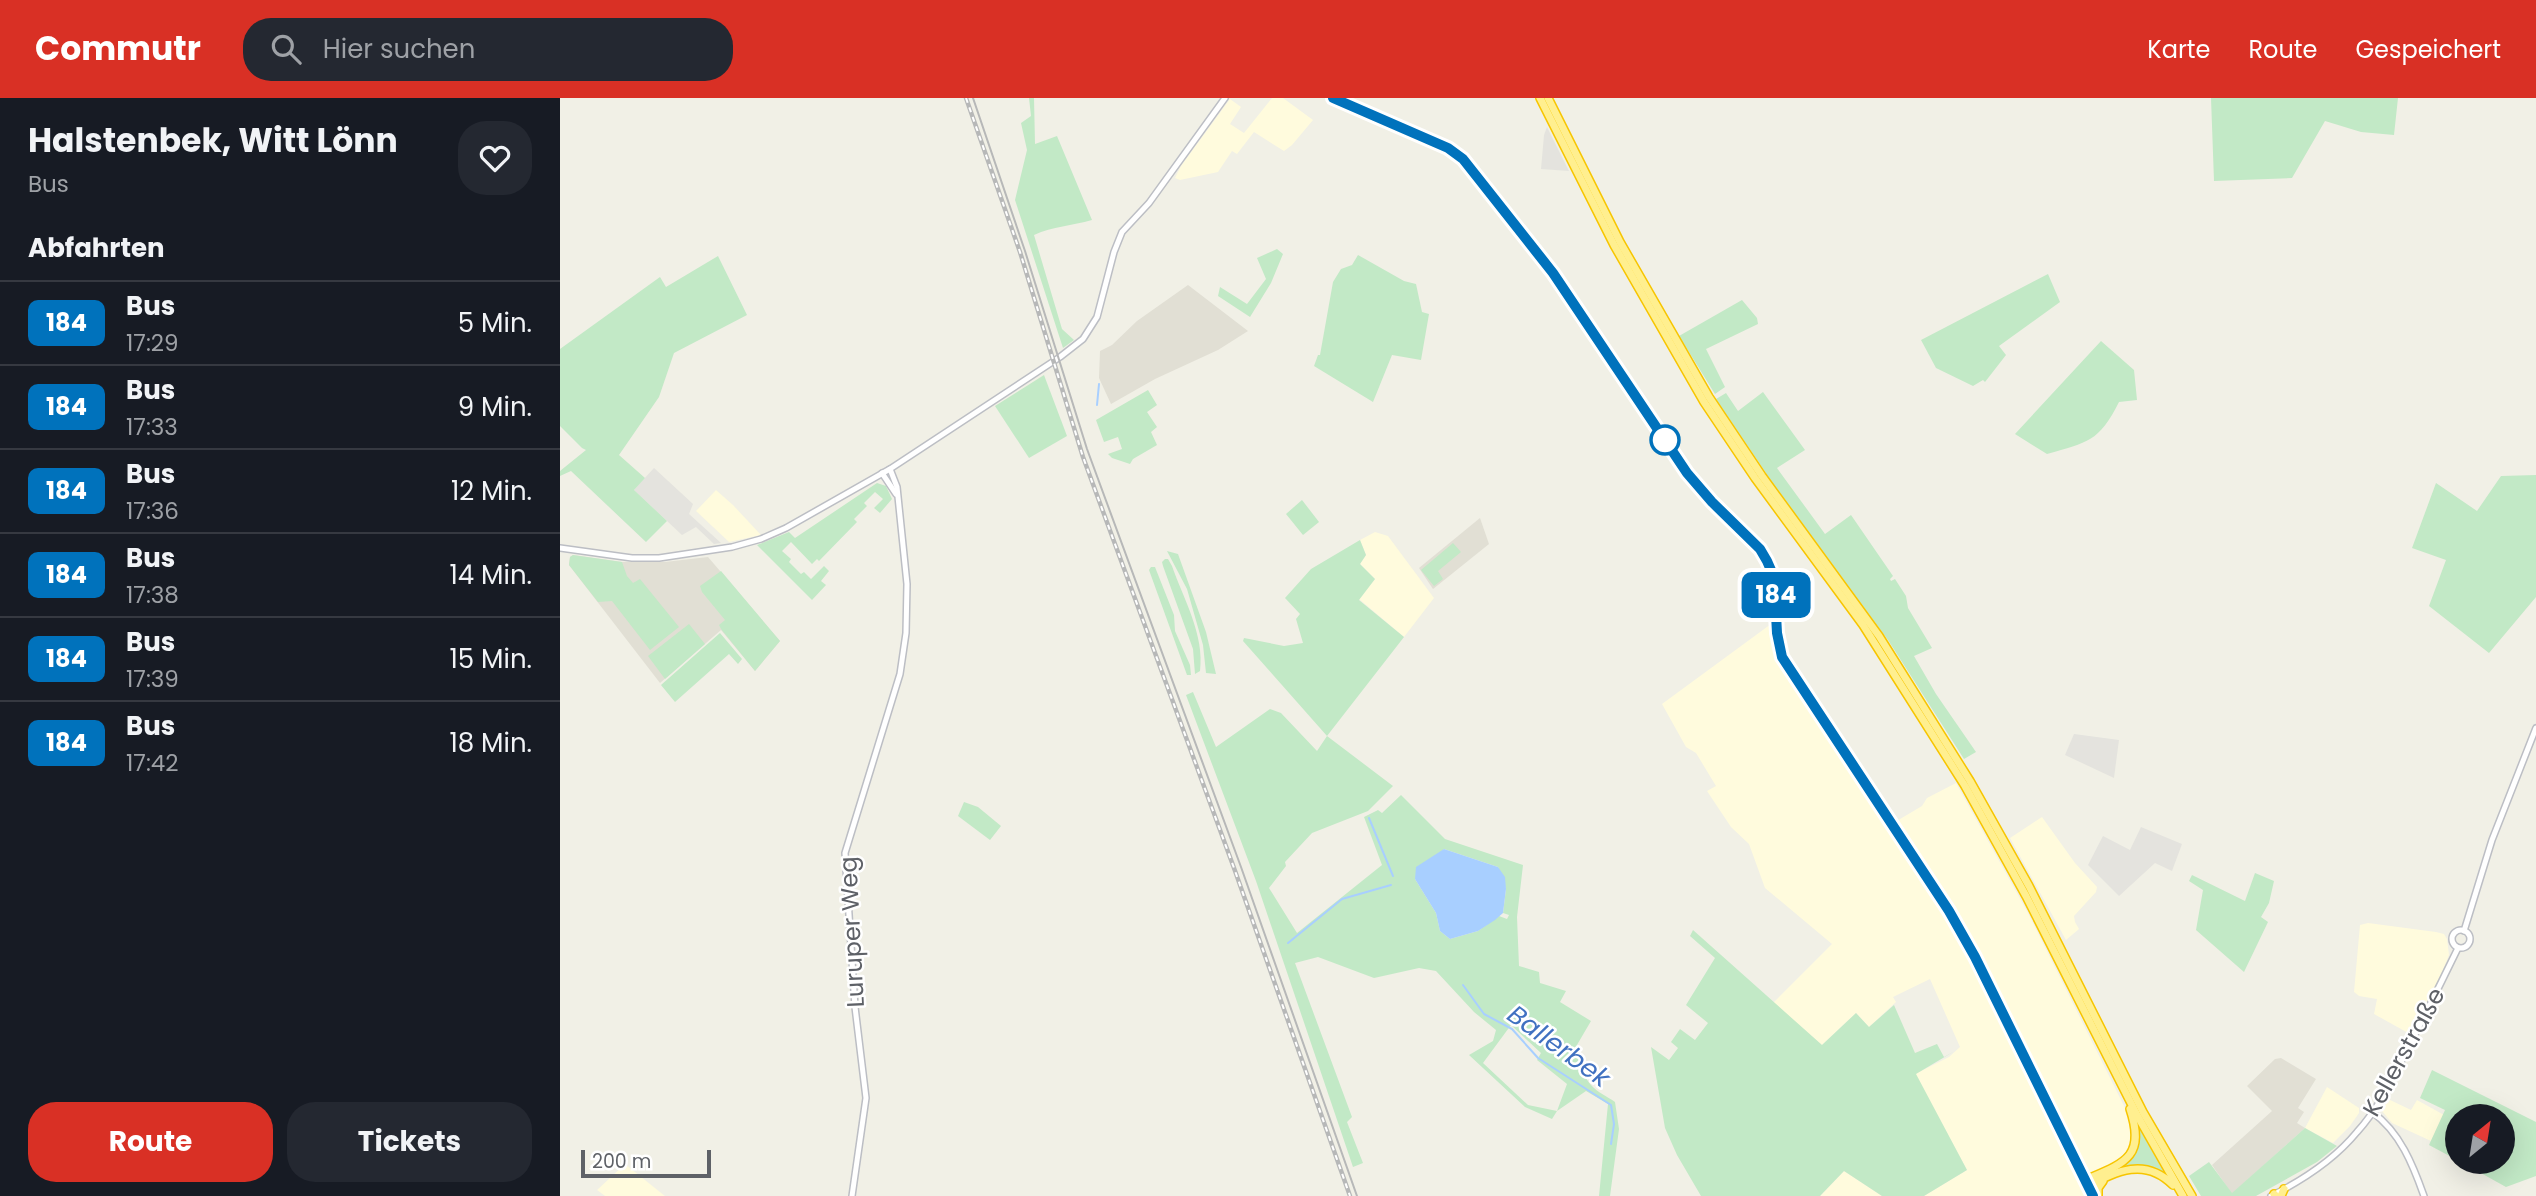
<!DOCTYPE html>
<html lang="de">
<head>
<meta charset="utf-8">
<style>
	:root { --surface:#171b24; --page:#242831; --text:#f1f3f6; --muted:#9ea1a6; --line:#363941; --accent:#d93025 }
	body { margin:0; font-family:Poppins,sans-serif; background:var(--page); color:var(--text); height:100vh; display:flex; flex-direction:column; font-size:26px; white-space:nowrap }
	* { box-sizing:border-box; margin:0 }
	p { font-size:23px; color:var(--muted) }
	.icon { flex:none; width:38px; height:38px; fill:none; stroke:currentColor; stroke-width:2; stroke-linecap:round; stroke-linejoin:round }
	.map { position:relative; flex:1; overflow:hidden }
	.panel { display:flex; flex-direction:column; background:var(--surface); width:560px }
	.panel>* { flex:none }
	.badge { padding:0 14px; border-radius:10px; font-size:24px; line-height:46px }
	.needle { width:46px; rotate:30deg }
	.buttons { position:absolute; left:1885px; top:1006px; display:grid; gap:14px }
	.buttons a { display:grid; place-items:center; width:70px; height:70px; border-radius:50%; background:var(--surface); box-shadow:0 7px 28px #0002; font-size:35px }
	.scale { position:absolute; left:21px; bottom:18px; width:130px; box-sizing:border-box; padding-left:7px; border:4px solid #5e6167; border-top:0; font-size:19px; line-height:24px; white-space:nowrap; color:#5e6167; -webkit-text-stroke:5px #fff; paint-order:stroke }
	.map>.badge { position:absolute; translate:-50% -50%; box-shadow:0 0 0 4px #fff }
	h2 { padding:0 28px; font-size:26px; line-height:63px }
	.round { display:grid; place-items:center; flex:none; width:74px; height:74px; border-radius:28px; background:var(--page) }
	.summary { display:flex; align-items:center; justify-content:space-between; height:119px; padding:0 28px }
	h1 { font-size:33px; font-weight:700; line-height:52px }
	.button { display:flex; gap:14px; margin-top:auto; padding:14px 28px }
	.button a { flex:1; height:80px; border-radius:28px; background:var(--accent); color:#fff; font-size:28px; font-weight:700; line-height:80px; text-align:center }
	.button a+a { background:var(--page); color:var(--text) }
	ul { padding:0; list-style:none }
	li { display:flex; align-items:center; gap:21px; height:84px; padding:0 28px; border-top:2px solid var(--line) }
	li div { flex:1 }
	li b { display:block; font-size:26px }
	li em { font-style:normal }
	li .badge { min-width:77px; font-weight:700; text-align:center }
	header { display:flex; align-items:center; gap:42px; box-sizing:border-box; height:98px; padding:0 35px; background:var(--accent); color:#fff }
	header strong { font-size:33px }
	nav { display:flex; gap:38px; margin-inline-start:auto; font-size:24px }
	.search { width:490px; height:63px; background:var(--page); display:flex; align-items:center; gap:18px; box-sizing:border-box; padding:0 24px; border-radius:28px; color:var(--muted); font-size:26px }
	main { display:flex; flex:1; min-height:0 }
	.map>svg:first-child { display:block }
</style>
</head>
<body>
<header>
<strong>Commutr</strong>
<div class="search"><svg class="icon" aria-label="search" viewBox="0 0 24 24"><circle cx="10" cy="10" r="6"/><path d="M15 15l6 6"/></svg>Hier suchen</div>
<nav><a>Karte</a><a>Route</a><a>Gespeichert</a></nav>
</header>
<main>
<section class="panel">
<div class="summary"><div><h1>Halstenbek, Witt Lönn</h1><p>Bus</p></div><a class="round"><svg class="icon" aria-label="heart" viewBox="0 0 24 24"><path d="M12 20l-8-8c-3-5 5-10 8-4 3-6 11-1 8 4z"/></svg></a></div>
<h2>Abfahrten</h2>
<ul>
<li><span class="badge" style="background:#0072bc;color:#fff">184</span><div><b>Bus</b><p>17:29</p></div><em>5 Min.</em></li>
<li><span class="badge" style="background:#0072bc;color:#fff">184</span><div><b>Bus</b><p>17:33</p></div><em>9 Min.</em></li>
<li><span class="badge" style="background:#0072bc;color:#fff">184</span><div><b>Bus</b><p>17:36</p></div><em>12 Min.</em></li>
<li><span class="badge" style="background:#0072bc;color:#fff">184</span><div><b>Bus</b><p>17:38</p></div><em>14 Min.</em></li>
<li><span class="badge" style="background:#0072bc;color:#fff">184</span><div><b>Bus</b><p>17:39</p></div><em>15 Min.</em></li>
<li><span class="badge" style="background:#0072bc;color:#fff">184</span><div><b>Bus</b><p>17:42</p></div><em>18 Min.</em></li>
</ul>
<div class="button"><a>Route</a><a>Tickets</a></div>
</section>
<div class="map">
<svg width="1976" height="1098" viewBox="0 0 1976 1098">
	<rect width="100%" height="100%" fill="#f1f0e6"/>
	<g fill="#fffbdd">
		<path d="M712 0H723L753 22 732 47 724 53 694 34 677 56 672 53 658 74 620 82 615 80 621 68 670 1 681 9 670 26 684 35Z"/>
		<path d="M156 392 173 407 201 437 169 444 136 413Z"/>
		<path d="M815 434 828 438 874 500 844 539 799 501 815 481 800 466 806 457 800 442Z"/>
		<path d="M1211 526 1221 567 1320 708 1388 821 1503 1048 1526 1098H1364L1407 1072 1355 976 1389 959 1400 949 1370 881 1333 899 1336 904 1309 929 1296 915 1262 947 1213 905 1272 846 1205 790 1189 746 1171 729 1147 693 1156 688 1136 655 1126 649 1102 606Z"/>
		<path d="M1396 685 1468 815 1570 1020 1573 1046 1564 1060 1532 1076 1529 1077 1465 958 1449 920 1413 848 1367 771 1335 724 1362 708 1367 700Z"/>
		<path d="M1482 719 1515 765 1537 789 1536 794 1514 818 1515 824 1519 831 1506 842 1450 740Z"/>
		<path d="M1808 825 1876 834 1884 836 1887 841 1889 857 1877 887 1850 936 1814 916 1817 901 1799 898 1794 894 1800 827Z"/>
		<path d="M1767 989 1799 1010V1015L1790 1028 1773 1045 1745 1030Z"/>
		<path d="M1828 1001 1851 1012 1857 1002 1884 1017 1871 1043 1832 1025 1822 1013Z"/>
		<path d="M65 1066 105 1098H45L37 1092Z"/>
		<path d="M1284 1073 1322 1098H1260Z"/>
	</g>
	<g fill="#e4e3de">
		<path d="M987 29 1009 73 981 71 984 37Z"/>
		<path d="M94 370 133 406 129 416 161 445 154 446 136 429 122 437 74 392Z"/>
		<path d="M1514 636 1559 642 1554 680 1505 657Z"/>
		<path d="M1581 729 1622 746 1612 773 1595 765 1559 798 1528 767 1543 738 1570 752Z"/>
	</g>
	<g fill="#e1dfd4">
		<path d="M628 187 688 233 658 252 595 281 551 306 539 280 540 253 552 247 577 223Z"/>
		<path d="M920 420 929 446 873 491 859 470Z"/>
		<path d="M13 457 62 464H105L148 459 220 543 195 573 161 532 100 585 9 467 10 459Z"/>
		<path d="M1721 960 1756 981 1738 1010 1744 1014 1737 1025 1745 1030 1672 1096 1652 1067 1712 1013 1687 988 1715 961Z"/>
	</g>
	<g fill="#c2e9c6" fill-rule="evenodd">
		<path d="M469 0H474L475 46 497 38 532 122C512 128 493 128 474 137L502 231 514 242 503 250 455 102 467 52 461 25 471 18Z"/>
		<path d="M1651 0H1838L1834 37 1801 34 1765 23 1732 80 1654 83Z"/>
		<path d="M717 151 723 156 711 185 690 219 658 198 660 189 687 206 706 181 697 160Z"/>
		<path d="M798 157 844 183 856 186 862 214 869 216 861 262 832 257 813 304 754 268 758 257H760L773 184 781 171 792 167Z"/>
		<path d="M158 158 187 217 114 255 99 299 59 357 85 380 74 392 107 423 86 444 11 373 0 378V373L26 352 22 350 0 328V251L100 179 106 189Z"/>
		<path d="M1488 176 1500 204 1439 248 1446 257 1425 284 1423 282 1413 288 1376 270 1361 242Z"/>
		<path d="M1182 202 1197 220 1198 226 1146 251 1165 289 1155 296 1119 238Z"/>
		<path d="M1541 243 1574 272 1577 302 1559 304C1539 344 1528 344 1487 356L1455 336Z"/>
		<path d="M484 277 507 338 469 360 435 308Z"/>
		<path d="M588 292 597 307 587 314 597 329 591 334 597 347 573 361 570 366 552 360 548 356 562 351 558 339 544 344 536 322Z"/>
		<path d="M1203 294 1245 352 1217 370 1265 436 1291 417 1333 478 1330 481 1331 483 1335 481 1346 498 1348 510 1372 550 1354 558 1376 596 1416 654 1404 661 1328 542 1212 384 1156 301 1166 295 1178 313Z"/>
		<path d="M1976 377V499L1929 555 1869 508 1886 462 1852 450 1876 385 1917 413 1941 378Z"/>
		<path d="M317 385 326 388 332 401 320 415 314 410 323 401 315 394 304 405 307 408 294 421 297 424 259 463 257 461 252 466 231 444 222 453 231 461 229 464 241 476 244 474 251 481 264 468 269 473 261 483 266 487 252 502 197 447 229 434 235 440Z"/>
		<path d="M742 402 759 424 743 437 726 416Z"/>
		<path d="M800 442 806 457 800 466 815 481 799 502 844 539 767 638 833 688 808 713 752 735 725 764 726 768 709 790 737 835 822 767 804 719 818 712 822 715 841 697 885 741 963 767 957 819 959 868 979 874 980 885 1006 893 1000 904 1031 923 1014 952C1022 963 1022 978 1031 987 1037 994 1048 999 1055 1004L1059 1031 1050 1098H1039L1048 1006 1026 993 997 1013 992 1021 965 1009 909 957 933 943 936 932 914 914 876 873 859 870 814 880 758 859 735 865 792 1019 787 1024 803 1065 793 1069 696 783 626 597 633 594 656 649 710 611 721 615 757 653 767 638 683 543 684 540 724 548 743 545 736 521 740 516 725 500 751 471ZM884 751 938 769 946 791 943 815 949 817 947 821 939 818 918 833 890 841 880 833 876 815 855 781ZM951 927 981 955 977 962 1007 986 997 1013 968 1007 923 965Z"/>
		<path d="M893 445 901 454 878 473 883 481 874 488 861 472Z"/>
		<path d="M607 453 618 456 646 534 656 576 646 575 643 547 627 491Z"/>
		<path d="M13 457 62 464 67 478 73 485 80 481 119 529 90 552 52 503 38 504 9 467 10 459Z"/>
		<path d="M605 461H608L612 468C623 500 645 537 640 573L635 576 633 551 603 468 602 464Z"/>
		<path d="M591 469H595L614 517 615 533 630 567 631 577H627L589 472Z"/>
		<path d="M161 473 220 543 195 573 161 531 159 527 165 522 142 494 140 488Z"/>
		<path d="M129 526 145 546 105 581 88 558Z"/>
		<path d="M160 535 182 561 178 566 169 556 115 604 101 587Z"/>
		<path d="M404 704 418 709 441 728 430 742 398 718Z"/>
		<path d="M1695 775 1714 783 1709 805 1701 819 1708 824 1684 874 1636 832 1643 792 1629 783 1632 777 1685 803Z"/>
		<path d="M1133 832 1262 947 1296 915 1309 929 1334 907 1355 955 1377 946 1384 959 1393 954 1356 976 1407 1072 1364 1098H1322L1284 1073 1260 1098H1141L1117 1057 1105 1030 1091 949 1109 962 1118 950 1111 944 1120 931 1135 942 1148 925 1126 907 1155 860 1130 838Z"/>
		<path d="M1872 972 1976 1024V1078L1946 1089 1901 1064H1942V1018H1897V1062L1869 1047 1885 1012 1860 1000Z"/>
		<path d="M1579 1030 1605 1076 1557 1071 1578 1037Z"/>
		<path d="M1745 1030 1777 1048 1757 1064 1696 1098H1641L1629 1078 1649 1064 1672 1095Z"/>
	</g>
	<path fill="#a8cfff" d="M884 751 938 769 945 779 946 791 943 815 935 822 918 833 890 841 880 833 876 815 855 781 856 769Z"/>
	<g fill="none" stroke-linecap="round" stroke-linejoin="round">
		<g stroke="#a8cfff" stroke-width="2">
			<path d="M537 307 539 286"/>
			<path d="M809 720 833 778"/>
			<path d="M728 845 782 801 831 787"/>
			<path d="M903 887 924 916 952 931 978 960 1051 1007 1054 1026 1051 1046"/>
		</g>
		<defs>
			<g id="secondary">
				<path d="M773 0 888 50 903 61 993 175 1127 375 1152 404 1200 451 1207 463 1214 479 1218 544 1222 559 1389 813 1415 859 1533 1098"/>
				<path d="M322 375 336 396"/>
				<path d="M0 450 72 460H99L172 449 201 441 226 430 330 371 500 259 523 241 537 219 554 154 562 134 589 105 665 0"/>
				<circle cx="1901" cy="841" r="9"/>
				<path d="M1904 833 1932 742 1976 630"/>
				<path d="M1812 1014C1840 1034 1853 1067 1864 1098"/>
				<path d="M292 1098 306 1000 295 909 285 755 340 576 346 535 347 486 337 389 330 371"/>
				<path d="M1711 1098C1743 1082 1774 1062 1797 1034 1818 1011 1831 984 1845 956 1863 921 1881 885 1898 850"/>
			</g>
			<g id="highway">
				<path d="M980 0 1054 147 1144 304 1195 380 1303 527 1405 688 1466 798 1577 1017 1623 1098"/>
				<path d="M988 0 1060 144 1149 299 1202 378 1319 538 1410 683 1469 788 1583 1014 1632 1098"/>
				<path d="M1525 1082C1565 1065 1586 1059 1570 1011"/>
				<path d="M1528 1088C1557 1073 1585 1059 1613 1087"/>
				<path d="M1714 1096 1716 1098"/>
				<path d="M1538 1098V1090L1543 1083"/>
				<path d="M1721 1098 1724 1091"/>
			</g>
		</defs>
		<use href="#secondary" stroke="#bcbec4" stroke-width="8"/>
		<use href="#highway" stroke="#f7c500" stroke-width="10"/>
		<use href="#secondary" stroke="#fff" stroke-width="5"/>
		<use href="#highway" stroke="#ffef8f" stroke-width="7"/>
		<path stroke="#b7b8b8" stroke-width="2" d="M413 0 465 153 527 351 681 769 797 1098"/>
		<defs>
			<path id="rail" d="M406 0 460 154 523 359 674 770 790 1098"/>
		</defs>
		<use href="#rail" stroke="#b7b8b8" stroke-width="4.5"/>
		<use href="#rail" stroke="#fff" stroke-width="2" stroke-dasharray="5" stroke-linecap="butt"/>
	</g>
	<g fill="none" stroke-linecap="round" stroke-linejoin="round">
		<defs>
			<path id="line" d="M773 0 888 50 903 61 993 175 1127 375 1152 404 1200 451 1207 463 1214 479 1217 535 1222 559 1389 813 1415 859 1533 1098"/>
		</defs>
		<use href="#line" stroke="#fff" stroke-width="16"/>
		<use href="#line" stroke="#0072bc" stroke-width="10"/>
	</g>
	<circle fill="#fff" stroke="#0072bc" stroke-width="3.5" cx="1105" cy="342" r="14"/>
	<g text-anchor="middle" stroke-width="5" stroke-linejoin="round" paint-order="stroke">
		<g font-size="24" fill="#5e6167" stroke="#fff">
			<text transform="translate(292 834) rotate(-93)" y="8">Luruper Weg</text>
			<text transform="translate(1844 954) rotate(-61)" y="8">Kellerstraße</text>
		</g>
		<g font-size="26" font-style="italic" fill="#4071c1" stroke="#fff">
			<text transform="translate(999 948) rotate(36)" y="9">Ballerbek</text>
		</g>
	</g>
</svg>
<div class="buttons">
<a><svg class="needle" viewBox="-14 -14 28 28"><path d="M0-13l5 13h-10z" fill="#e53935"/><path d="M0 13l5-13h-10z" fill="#9ea1a6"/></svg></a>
</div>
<div class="scale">200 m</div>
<b class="badge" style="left:1216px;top:497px;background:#0072bc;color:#fff">184</b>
</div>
</main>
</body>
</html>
